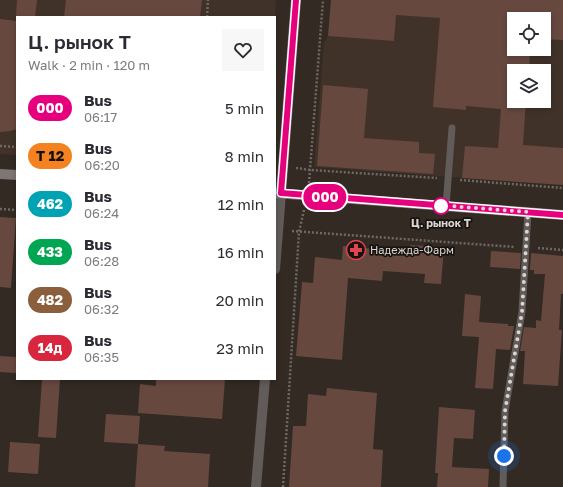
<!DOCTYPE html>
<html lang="en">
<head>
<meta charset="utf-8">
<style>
	:root { --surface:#fff; --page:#f7f7f7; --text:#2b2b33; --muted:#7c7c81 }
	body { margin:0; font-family:"Golos Text",sans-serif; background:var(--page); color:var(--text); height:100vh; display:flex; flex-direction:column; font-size:15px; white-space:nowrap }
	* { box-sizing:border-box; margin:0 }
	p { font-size:13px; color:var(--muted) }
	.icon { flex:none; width:22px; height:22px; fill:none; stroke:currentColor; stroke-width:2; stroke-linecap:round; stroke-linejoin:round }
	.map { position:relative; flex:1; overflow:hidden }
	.details { position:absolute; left:16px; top:16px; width:260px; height:364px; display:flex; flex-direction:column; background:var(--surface); border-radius:0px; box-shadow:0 2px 6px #0003 }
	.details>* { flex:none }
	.badge { padding:0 8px; border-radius:13px; font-size:14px; line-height:26px }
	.fabs { position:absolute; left:507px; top:12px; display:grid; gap:8px }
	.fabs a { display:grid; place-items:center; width:44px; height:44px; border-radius:0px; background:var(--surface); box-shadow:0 2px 6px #0003; font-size:20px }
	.you { position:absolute; width:20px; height:20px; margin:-10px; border:3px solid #fff; border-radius:50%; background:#1a73e8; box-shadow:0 0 0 6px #1a73e833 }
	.map>.badge { position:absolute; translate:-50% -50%; box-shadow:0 0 0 2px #fff }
	.round { display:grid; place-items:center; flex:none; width:42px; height:42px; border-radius:0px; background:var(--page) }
	.headline { display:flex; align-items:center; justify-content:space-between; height:68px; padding:0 12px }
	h1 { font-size:19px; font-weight:600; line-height:30px }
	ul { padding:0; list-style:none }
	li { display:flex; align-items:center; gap:12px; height:48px; padding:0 12px }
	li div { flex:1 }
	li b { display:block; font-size:15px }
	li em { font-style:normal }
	li .badge { min-width:44px; font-weight:700; text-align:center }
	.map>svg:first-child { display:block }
</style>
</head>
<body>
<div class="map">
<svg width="563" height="487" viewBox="0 0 563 487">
	<rect width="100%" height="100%" fill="#322a23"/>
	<g fill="#403228" fill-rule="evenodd">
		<path d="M0 0H276L275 17H17V155L0 154Z"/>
		<path d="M331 0H563V185L314 167 324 43 328 36ZM514 19H544V49H514ZM514 71H544V101H514Z"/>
	</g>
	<g fill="#66483f">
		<path d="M17 0H37L35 17H16Z"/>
		<path d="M66 0H202L200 17H64Z"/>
		<path d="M331 0H563V40L544 39V19H514V49H530L529 71H514V101H526L523 145 563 148V185L462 178 465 146 498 148 501 109 466 106V110L433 107 440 18 396 15 394 41 328 36Z"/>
		<path d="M0 19 17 21V129L10 131 0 132Z"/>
		<path d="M323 85 368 89 364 138 419 142V153L435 154 433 174 317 166Z"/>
		<path d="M0 217 16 218 11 288 0 287Z"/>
		<path d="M410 245 444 247 441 284 424 283 425 274 383 271 382 281 348 278 342 360 296 356 302 282 313 283 315 257 342 260 343 246 409 252Z"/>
		<path d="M491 251 521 253 520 269 490 267Z"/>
		<path d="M531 253 563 256V294H561L559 330H562L558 386 523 384 525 351H520L524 327 536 328V320L541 321 545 274H534V270H530Z"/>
		<path d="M465 294 481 296 479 322 508 324V326H514L510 350 496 349 493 389 475 388 479 337 462 336Z"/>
		<path d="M0 356 17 357 16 373 0 372Z"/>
		<path d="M42 379H60L56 438 38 437Z"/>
		<path d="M156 379H225L222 419 138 413 140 384 156 386Z"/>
		<path d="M327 388 377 393 373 449 383 450 381 487H289L293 426H306L308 394 326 396Z"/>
		<path d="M439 407 475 410 473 439 454 438 452 467 489 469 488 487H437L438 473H435Z"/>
		<path d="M106 414 140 416 138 444 104 442Z"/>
		<path d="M10 442 40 444 38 474 8 472Z"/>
		<path d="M138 444 165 446 164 451 210 454 208 487H135Z"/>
	</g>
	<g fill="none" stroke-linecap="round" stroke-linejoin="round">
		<g stroke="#706963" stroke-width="2.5" stroke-dasharray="2 2" stroke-linecap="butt">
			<path d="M207 17 208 0"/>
			<path d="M0 146 17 147"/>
			<path d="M296 168 310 170 437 178"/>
			<path d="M460 180 563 188"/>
			<path d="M309 183 323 0"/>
			<path d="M0 209 17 210"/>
			<path d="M292 231 515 247"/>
			<path d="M538 248 563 250"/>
			<path d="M283 487 299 232 304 210"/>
		</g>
		<g stroke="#615b5a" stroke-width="7">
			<path d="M446 206 452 128"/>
			<path d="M503 486 505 411 522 312 528 212"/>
		</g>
		<g stroke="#615b5a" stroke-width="10">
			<path d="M275 269 281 193"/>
			<path d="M256 487 265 379"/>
		</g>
		<g stroke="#7e7674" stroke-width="10">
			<path d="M0 174 17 175"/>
			<path d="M275 193 563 215"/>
			<path d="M281 193 296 0"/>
		</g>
	</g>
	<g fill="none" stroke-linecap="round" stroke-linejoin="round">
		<defs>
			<path id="line" d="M296 0 281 193 563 215"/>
		</defs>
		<use href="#line" stroke="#fff" stroke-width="9"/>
		<use href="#line" stroke="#e6007e" stroke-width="6"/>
		<path stroke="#dbd5d1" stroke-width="4" stroke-dasharray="0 7.2" d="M441 206 437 205 528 212 522 312 505 411 504 456"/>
	</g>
	<defs>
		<symbol id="pharmacy-ring" viewBox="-11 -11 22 22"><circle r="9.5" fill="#171310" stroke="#e0444e" stroke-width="1.5"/><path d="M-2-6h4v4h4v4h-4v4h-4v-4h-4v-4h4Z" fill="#e0444e"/></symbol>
	</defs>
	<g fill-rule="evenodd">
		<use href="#pharmacy-ring" x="345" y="239" width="22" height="22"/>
	</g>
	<circle fill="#fff" stroke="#e6007e" stroke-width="2" cx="441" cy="206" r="8"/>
	<g text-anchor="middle" stroke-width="3.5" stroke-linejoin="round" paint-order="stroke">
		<g font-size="11" font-weight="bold" fill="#dbd5d1" stroke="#171310">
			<text x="441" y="227">Ц. рынок Т</text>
		</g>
		<g font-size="11" fill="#dbd5d1" stroke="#171310" text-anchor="start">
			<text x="370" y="254">Надежда-Фарм</text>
		</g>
	</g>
</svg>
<div class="fabs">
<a><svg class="icon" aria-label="locate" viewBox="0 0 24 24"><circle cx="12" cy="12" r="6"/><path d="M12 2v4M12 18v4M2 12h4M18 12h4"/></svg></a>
<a><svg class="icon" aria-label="layers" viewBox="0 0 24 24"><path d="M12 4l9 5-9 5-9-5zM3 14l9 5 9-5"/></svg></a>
</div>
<div class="you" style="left:504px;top:456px"></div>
<b class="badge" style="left:325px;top:197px;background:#e6007e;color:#fff">000</b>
<section class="details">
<div class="headline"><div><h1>Ц. рынок Т</h1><p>Walk · 2 min · 120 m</p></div><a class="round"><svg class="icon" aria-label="heart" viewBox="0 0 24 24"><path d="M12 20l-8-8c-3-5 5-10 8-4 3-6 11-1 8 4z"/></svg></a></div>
<ul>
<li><span class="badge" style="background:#e6007e;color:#fff">000</span><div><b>Bus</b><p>06:17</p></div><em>5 min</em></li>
<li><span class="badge" style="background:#f58220;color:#111">Т 12</span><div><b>Bus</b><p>06:20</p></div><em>8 min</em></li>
<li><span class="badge" style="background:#00a3b4;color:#fff">462</span><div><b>Bus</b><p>06:24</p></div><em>12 min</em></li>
<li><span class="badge" style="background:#00a651;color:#fff">433</span><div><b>Bus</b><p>06:28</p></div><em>16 min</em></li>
<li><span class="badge" style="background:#8b5e3c;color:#fff">482</span><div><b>Bus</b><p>06:32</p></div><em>20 min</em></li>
<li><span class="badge" style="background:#d7263d;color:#fff">14д</span><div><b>Bus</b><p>06:35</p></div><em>23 min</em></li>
</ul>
</section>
</div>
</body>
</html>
